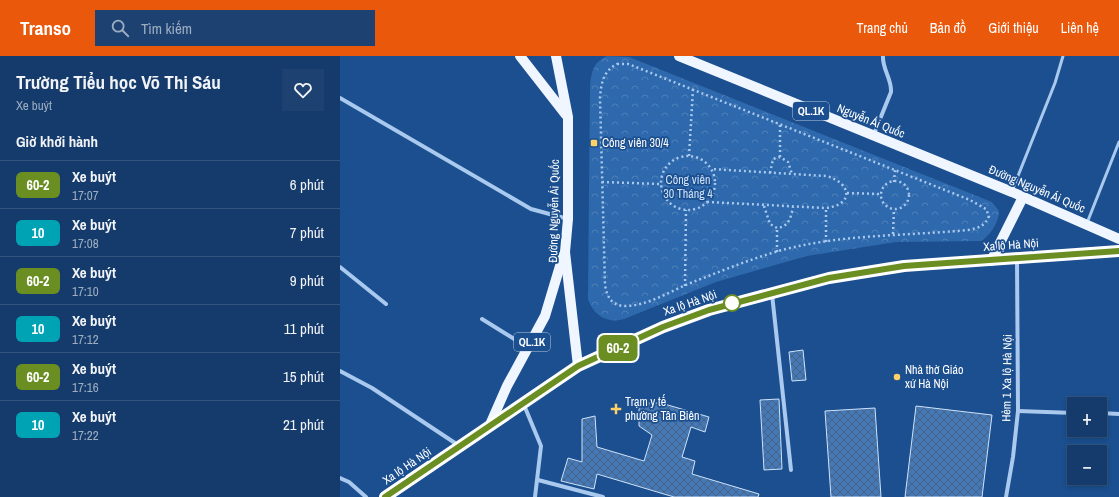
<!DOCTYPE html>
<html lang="vi">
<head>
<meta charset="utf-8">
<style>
	:root { --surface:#143b6b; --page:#1d4271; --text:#f1f3f6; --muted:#9dadc1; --line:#33557e; --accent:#ea580c }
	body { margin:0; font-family:"Archivo Narrow",sans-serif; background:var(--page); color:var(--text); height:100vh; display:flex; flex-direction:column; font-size:15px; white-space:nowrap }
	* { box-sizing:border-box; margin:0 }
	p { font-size:13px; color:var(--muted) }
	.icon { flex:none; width:22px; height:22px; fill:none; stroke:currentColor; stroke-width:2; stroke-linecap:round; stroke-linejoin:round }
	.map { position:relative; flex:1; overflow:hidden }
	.panel { display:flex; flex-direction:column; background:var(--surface); width:340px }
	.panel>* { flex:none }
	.badge { padding:0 8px; border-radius:6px; font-size:14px; line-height:26px }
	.buttons { position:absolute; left:727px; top:341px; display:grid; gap:8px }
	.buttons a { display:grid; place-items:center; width:40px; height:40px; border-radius:0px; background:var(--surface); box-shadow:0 2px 6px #0003,0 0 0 1px var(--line); font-size:20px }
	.map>.badge { position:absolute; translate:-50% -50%; box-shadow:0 0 0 2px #fff }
	h2 { padding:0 16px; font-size:15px; line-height:36px }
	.round { display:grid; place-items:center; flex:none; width:42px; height:42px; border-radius:0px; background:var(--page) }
	.head { display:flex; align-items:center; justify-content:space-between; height:68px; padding:0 16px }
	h1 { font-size:19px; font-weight:700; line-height:30px }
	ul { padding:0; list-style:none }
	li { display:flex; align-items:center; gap:12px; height:48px; padding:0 16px; border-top:1px solid var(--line) }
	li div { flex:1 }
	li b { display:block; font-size:15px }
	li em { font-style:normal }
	li .badge { min-width:44px; font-weight:700; text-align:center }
	header { display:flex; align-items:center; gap:24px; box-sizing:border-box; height:56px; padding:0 20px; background:var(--accent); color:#fff }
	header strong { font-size:19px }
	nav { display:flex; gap:22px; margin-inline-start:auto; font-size:14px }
	.search { width:280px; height:36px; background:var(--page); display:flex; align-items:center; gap:10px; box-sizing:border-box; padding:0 14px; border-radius:0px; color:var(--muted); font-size:15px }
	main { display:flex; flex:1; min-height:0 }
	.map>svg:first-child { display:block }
</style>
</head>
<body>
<header>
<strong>Transo</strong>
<div class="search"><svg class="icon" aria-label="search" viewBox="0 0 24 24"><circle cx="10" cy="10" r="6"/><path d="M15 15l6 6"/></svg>Tìm kiếm</div>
<nav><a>Trang chủ</a><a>Bản đồ</a><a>Giới thiệu</a><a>Liên hệ</a></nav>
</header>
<main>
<section class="panel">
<div class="head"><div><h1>Trường Tiểu học Võ Thị Sáu</h1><p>Xe buýt</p></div><a class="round"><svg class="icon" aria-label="heart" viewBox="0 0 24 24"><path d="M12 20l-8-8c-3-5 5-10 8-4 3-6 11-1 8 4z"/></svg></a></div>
<h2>Giờ khởi hành</h2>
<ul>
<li><span class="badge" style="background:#6b8e23;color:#fff">60-2</span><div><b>Xe buýt</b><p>17:07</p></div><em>6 phút</em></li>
<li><span class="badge" style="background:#00a3b4;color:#fff">10</span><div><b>Xe buýt</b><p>17:08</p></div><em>7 phút</em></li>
<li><span class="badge" style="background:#6b8e23;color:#fff">60-2</span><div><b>Xe buýt</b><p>17:10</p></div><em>9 phút</em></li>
<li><span class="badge" style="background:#00a3b4;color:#fff">10</span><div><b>Xe buýt</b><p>17:12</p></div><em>11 phút</em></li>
<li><span class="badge" style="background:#6b8e23;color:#fff">60-2</span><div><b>Xe buýt</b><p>17:16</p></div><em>15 phút</em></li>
<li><span class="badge" style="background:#00a3b4;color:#fff">10</span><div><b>Xe buýt</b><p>17:22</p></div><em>21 phút</em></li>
</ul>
</section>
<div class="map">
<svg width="779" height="441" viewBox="0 0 779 441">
	<defs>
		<pattern id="park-crowns" width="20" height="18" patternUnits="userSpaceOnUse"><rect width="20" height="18" fill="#2e69ad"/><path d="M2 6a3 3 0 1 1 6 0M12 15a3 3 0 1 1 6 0" fill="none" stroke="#4d80b9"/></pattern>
		<pattern id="building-cross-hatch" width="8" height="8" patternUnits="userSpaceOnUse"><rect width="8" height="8" fill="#4478b7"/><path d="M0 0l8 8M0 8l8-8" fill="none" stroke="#486282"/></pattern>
	</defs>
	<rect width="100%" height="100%" fill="#1b4f8f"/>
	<path fill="url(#park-crowns)" d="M267 0 289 1 652 146 659 155C659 166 650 180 641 185L556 186 467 200 376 226 284 263C267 268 253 259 248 243L250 32C251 17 253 6 267 0Z"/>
	<g fill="url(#building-cross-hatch)" stroke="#cfe3fa">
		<path d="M463 294 466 324 452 325 449 296Z"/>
		<path d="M439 343 442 413 424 414 420 344Z"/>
		<path d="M299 347H321L369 361 365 376 351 371 342 401 355 405 352 418 419 438 418 441H334L257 418 254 433 221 425 228 402 242 406V363L255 360 257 391 304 405 312 379 299 370Z"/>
		<path d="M576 350 652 359 642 441H565Z"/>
		<path d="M535 352 541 441H491L485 355Z"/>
	</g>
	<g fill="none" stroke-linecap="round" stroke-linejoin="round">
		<g stroke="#a9c9ee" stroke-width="2.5" stroke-dasharray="2 3" stroke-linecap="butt">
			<path d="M277 8H288L296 11 630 144 646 153 649 160C645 170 639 172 628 174 566 180 503 178 442 194 410 203 379 216 348 228 329 236 307 250 285 250 272 250 267 241 265 229L260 42C261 28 263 15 277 8Z"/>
			<circle cx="348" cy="127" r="27"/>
			<path d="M349 100 353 33"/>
			<path d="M440 101V68"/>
			<path d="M430 117 433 103 440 101 448 106 452 118"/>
			<circle cx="555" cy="139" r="14"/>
			<path d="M262 126 320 128"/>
			<path d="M554 126 555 114"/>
			<path d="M507 137 541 138"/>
			<path d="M367 146 486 152C516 148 510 126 486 120L371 113"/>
			<path d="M424 150 430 168 437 172C449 171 451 161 453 151"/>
			<path d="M553 178 554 153"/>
			<path d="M486 186V152"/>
			<path d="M437 196V172"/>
			<path d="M345 230 346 154"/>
		</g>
		<g stroke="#a9c9ee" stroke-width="3">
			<path d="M672 135 715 27 723 0"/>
			<path d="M747 167 779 86"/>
		</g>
		<g stroke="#a9c9ee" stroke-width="4">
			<path d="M0 42 191 153 228 163"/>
			<path d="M534 78 551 36C552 23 542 13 543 0"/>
			<path d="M0 211 46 248"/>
			<path d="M432 238 451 414"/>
			<path d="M142 263 187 291"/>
			<path d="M0 315 32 332 118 389"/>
			<path d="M184 349 201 390 195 441"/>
			<path d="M678 355 734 357"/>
			<path d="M760 357 779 358"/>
			<path d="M0 422 9 426 26 441"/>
			<path d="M198 424 263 441"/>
			<path d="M666 441 673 401 678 355 677 204"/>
		</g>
		<g stroke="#f0f6ff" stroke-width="10">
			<path d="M180 0 226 59"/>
			<path d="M216 0 228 61V163L225 196 238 310"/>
			<path d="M339 0 672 136 779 183"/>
			<path d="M651 205 683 141"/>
			<path d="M149 371 167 330 205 260 223 200"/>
		</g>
		<path stroke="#fff" stroke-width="12" d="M45 441 238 310 323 271 369 254 489 222 564 210 779 195"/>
	</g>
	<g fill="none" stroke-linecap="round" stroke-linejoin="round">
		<defs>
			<path id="line" d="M45 441 238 310 323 271 369 254 489 222 564 210 779 195"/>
		</defs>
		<use href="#line" stroke="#fff" stroke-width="9"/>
		<use href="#line" stroke="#6b8e23" stroke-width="6"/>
	</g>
	<g fill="#ffd166" stroke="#1b4f8f" stroke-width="1.5">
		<rect x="250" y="83" width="8" height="8" rx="2"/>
		<circle cx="557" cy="321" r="4"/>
		<path d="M274 347h4v4h4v4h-4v4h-4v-4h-4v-4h4z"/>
	</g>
	<circle fill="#fff" stroke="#6b8e23" stroke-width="2" cx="392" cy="247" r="8"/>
	<g text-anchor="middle" stroke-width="3.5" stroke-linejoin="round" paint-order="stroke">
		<g fill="#1b4f8f" stroke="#bbcadd" stroke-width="1">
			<rect x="453" y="46" width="36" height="18" rx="3"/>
			<rect x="174" y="277" width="36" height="18" rx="3"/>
		</g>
		<g font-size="11" font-weight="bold" fill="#fff">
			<text x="471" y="59">QL.1K</text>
			<text x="192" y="290">QL.1K</text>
		</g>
		<g font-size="12" fill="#fff" stroke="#1b4f8f">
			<text transform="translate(531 65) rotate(22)" y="4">Nguyễn Ái Quốc</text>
			<text transform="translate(697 133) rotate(23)" y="4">Đường Nguyễn Ái Quốc</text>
			<text transform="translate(214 155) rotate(-89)" y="4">Đường Nguyễn Ái Quốc</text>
			<text transform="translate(671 189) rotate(-4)" y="4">Xa lộ Hà Nội</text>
			<text transform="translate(350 247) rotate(-19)" y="4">Xa lộ Hà Nội</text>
			<text transform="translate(667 322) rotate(-89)" y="4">Hẻm 1 Xa lộ Hà Nội</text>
			<text transform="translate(67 410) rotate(-34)" y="4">Xa lộ Hà Nội</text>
		</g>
		<g font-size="12" fill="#fff" stroke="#1b4f8f" text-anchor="start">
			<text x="262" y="91">Công viên 30/4</text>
			<text x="565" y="318">Nhà thờ Giáo<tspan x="565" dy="14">xứ Hà Nội</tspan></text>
			<text x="285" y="350">Trạm y tế<tspan x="285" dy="14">phường Tân Biên</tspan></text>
		</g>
		<g font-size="12" fill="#cfe3fa" stroke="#1b4f8f">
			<text x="348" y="128">Công viên<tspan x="348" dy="14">30 Tháng 4</tspan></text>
		</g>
	</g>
</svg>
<div class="buttons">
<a>+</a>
<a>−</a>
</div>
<b class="badge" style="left:278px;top:292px;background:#6b8e23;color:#fff">60-2</b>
</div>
</main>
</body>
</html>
